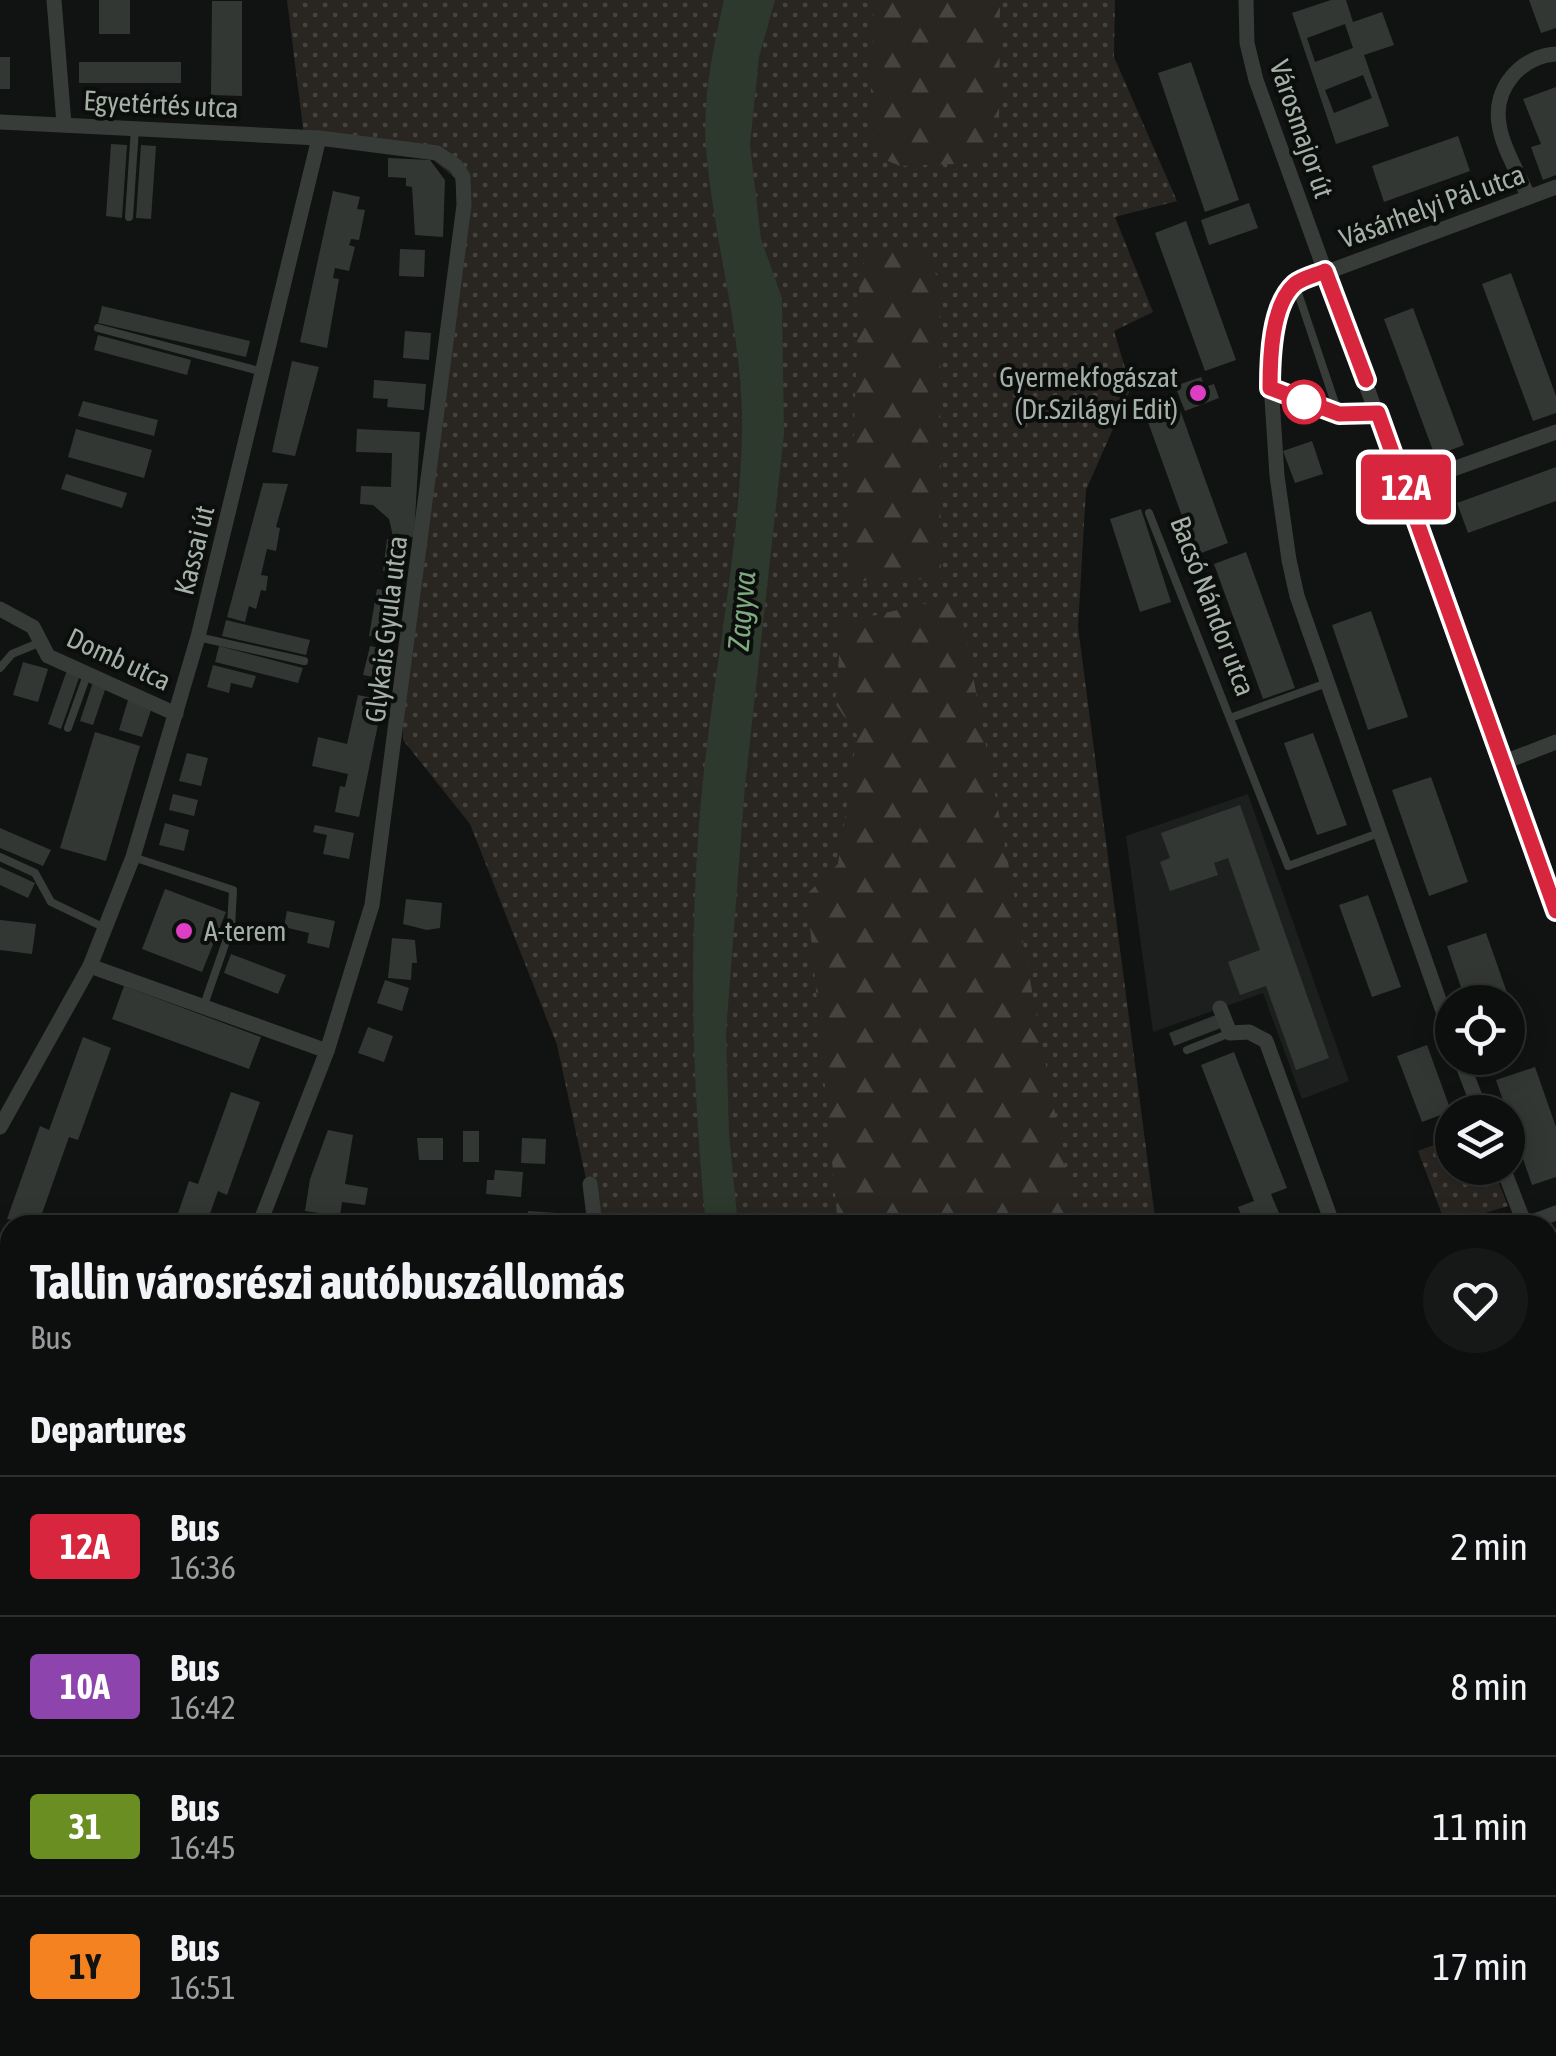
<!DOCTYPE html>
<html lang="en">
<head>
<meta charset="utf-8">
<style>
	:root { --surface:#0d0e0e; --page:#161717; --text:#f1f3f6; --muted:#9a9c9e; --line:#2d2e2e }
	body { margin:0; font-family:"Asap Condensed",sans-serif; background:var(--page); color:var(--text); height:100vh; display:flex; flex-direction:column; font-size:38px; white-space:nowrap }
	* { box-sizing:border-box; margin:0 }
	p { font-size:32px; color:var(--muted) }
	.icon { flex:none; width:55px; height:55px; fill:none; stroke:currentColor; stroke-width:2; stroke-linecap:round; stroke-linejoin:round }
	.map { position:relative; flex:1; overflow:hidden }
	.sheet { position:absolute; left:0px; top:1215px; width:1558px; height:842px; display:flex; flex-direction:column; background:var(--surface); border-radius:30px 30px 0 0; box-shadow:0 5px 25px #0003,0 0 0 2px var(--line) }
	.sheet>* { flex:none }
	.badge { padding:0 20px; border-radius:8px; font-size:35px; line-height:65px }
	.tools { position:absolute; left:1435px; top:985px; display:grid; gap:20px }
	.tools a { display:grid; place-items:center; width:90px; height:90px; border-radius:50%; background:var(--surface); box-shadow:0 5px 25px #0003,0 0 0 2px var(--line); font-size:50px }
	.map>.badge { position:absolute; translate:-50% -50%; box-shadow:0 0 0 5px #fff }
	h2 { padding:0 30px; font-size:38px; line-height:90px }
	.round { display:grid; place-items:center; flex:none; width:105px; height:105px; border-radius:52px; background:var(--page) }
	.headline { display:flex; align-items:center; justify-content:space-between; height:170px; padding:0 30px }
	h1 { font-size:48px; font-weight:700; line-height:75px }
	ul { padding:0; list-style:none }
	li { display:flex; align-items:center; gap:30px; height:140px; padding:0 30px; border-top:2px solid var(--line) }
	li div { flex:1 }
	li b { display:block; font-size:38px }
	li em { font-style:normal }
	li .badge { min-width:110px; font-weight:700; text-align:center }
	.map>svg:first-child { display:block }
</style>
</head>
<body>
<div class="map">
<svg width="1556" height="2056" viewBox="0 0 1556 2056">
	<defs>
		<pattern id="green-dots" width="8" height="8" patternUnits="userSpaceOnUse" patternTransform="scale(2.5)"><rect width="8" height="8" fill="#292622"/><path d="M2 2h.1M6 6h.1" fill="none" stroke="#45433f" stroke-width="1.8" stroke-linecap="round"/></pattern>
		<pattern id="forest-firs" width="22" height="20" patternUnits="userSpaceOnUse" patternTransform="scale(2.5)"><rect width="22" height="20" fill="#292622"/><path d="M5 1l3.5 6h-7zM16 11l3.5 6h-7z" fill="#45433f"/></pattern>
	</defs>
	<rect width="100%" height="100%" fill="#111212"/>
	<path fill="#1d1f1e" d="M1248 794 1349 1081 1302 1099 1263 993 1153 1032 1126 836Z"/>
	<g fill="url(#green-dots)">
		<path d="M287 0H1115L1114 57 1177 201 1115 217 1153 312 1114 331 1131 388 1086 490 1078 627 1156 1225H596L557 1045 470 824 403 740V650L460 209 455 178 426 154 305 143Z"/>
		<path d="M1452 1138V1168H1493L1508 1206 1446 1225 1418 1151Z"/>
		<path d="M1556 1869V2056H1371L1369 2048H1548V1872Z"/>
		<path d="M421 2048H788L790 2056H437Z"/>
	</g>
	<g fill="url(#forest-firs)">
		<path d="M874 0H1000L999 123 983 163 900 166 878 157 870 121Z"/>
		<path d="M875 251H916L940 279 941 579 848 581 860 268Z"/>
		<path d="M958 596 1076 1225H838L807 894 838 864 857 735 835 703 842 623Z"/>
	</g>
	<path fill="#2d392c" d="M724 0H775L759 57 750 145 761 239 782 298 784 434 745 786 726 1032 729 1134 738 1225H706C691 1077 688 928 703 780 715 665 739 549 742 434 744 337 714 245 706 149 702 100 713 48 724 0Z"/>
	<g fill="#333734" fill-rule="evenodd">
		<rect x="99" y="0" width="31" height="34"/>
		<path d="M1331 0H1346L1353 22 1382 12 1394 45 1364 55 1389 126 1336 144 1292 13ZM1345 24 1353 48 1315 62 1307 38ZM1363 75 1372 98 1334 113 1325 90Z"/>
		<path d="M1529 0H1556V28L1541 33Z"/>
		<path d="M212 1H242V96L211 95Z"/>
		<rect x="0" y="57" width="10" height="32"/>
		<rect x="79" y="62" width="102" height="21"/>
		<path d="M1191 62 1239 200 1205 212 1158 73Z"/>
		<path d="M1556 87V175L1543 180 1531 147 1541 144 1523 99Z"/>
		<path d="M1458 136 1470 171 1384 202 1372 166Z"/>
		<path d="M111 144 127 145 122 218 106 216Z"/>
		<path d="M141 145 156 146 151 219 136 218Z"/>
		<path d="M388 158 430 160 445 180 443 237 415 235 412 187 406 186V178L388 177Z"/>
		<path d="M333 191 360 197 357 209 365 210 359 240 351 239 349 245 355 247 349 271 335 268 333 278 339 279 327 348 300 342Z"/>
		<path d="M1249 203 1258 228 1209 245 1201 220Z"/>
		<path d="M1186 221 1236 360 1205 371 1155 233Z"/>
		<path d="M400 249 425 250 424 277 399 276Z"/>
		<path d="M1511 273 1556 396V413L1533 421 1482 284Z"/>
		<path d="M102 306 250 341 246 357 98 323Z"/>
		<path d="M1413 308 1464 445 1435 456 1384 319Z"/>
		<path d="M405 331 431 333 429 360 403 358Z"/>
		<path d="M98 335 191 360 187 375 94 350Z"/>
		<path d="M292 361 319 367 295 456 272 452Z"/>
		<path d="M1201 377 1205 387 1214 384 1219 398 1185 411 1175 386Z"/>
		<path d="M374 380 426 384 424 410 387 407 388 399 373 398Z"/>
		<path d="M83 401 158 420 154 436 78 416Z"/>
		<path d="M1179 407 1228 543 1196 555 1147 419Z"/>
		<path d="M76 429 152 450 144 478 68 457Z"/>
		<path d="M357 429 420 432 414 537 393 536 389 519 373 505 360 504 361 486 391 487 392 453 356 452Z"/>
		<path d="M1312 441 1323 474 1295 483 1283 451Z"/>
		<path d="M1556 467V501L1468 533 1457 503Z"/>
		<path d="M66 474 127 493 122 508 61 489Z"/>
		<path d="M263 483 288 484 276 527 280 528 276 551 267 549 261 575 268 576 266 591 261 590 256 609 249 606 245 622 227 617Z"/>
		<path d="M1141 509 1171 602 1140 612 1110 519Z"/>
		<path d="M387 539 409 541 405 573 383 571Z"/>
		<path d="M1246 552 1295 688 1263 699 1214 564Z"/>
		<path d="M377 589 403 593 395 640 369 636Z"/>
		<path d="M1371 611 1408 717 1368 730 1332 625Z"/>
		<path d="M226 620 310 640 306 655 222 636Z"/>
		<path d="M219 646 303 668 298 683 215 662Z"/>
		<path d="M370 646 395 651 389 680 363 675Z"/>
		<path d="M23 662 48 669 38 702 13 695Z"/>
		<path d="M213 665 256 676 252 688 231 683 229 693 207 687Z"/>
		<path d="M67 670 80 675 61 729 48 724Z"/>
		<path d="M93 682 106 687 93 725 80 721Z"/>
		<path d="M358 695 383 700 359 817 335 812 340 786 345 787 348 774 312 766 318 737 347 744Z"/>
		<path d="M128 700 152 707 142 737 119 730Z"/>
		<path d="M95 732 140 746 106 861 60 848Z"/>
		<path d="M1313 733 1347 825 1317 835 1284 743Z"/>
		<path d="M187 753 208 758 201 786 179 781Z"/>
		<path d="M1431 777 1468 882 1429 896 1392 790Z"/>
		<path d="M173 794 198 800 194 816 169 810Z"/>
		<path d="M1240 805 1329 1058 1296 1070 1266 986 1240 995 1228 962 1260 950 1228 858 1214 863 1218 875 1170 891 1160 862 1170 858 1161 833Z"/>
		<path d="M165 823 189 830 184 851 159 845Z"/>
		<path d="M315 825 354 833 349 859 323 854 327 835 313 832Z"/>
		<path d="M0 828 51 850 43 866 0 848Z"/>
		<path d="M0 867 35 883 28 898 0 885Z"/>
		<path d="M165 889 226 912 202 972 142 949Z"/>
		<path d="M1368 895 1401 987 1372 997 1339 905Z"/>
		<path d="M406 899 442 903 440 928 427 930 403 924Z"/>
		<path d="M287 911 335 921 329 948 307 943 309 933 284 927Z"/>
		<path d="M0 920 36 924 32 954 0 950Z"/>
		<path d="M1486 933 1523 1038 1508 1044V1002H1466L1447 946Z"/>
		<path d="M392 938 415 940 417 963H412L411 980 388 978Z"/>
		<path d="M231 954 286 975 278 994 224 973Z"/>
		<path d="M385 980 409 988 402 1011 377 1003Z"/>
		<path d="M124 986 261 1037 249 1069 112 1019Z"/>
		<path d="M1216 1015 1221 1028 1174 1046 1169 1033Z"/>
		<path d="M368 1027 393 1036 384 1062 358 1053Z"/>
		<path d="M83 1037 111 1048 78 1140 69 1137 38 1225 7 1219 40 1126 49 1130Z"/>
		<path d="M1427 1045 1451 1111 1422 1122 1397 1056Z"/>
		<path d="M1234 1052 1287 1188 1271 1194 1284 1225H1245L1238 1207 1254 1201 1201 1065Z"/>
		<path d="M1535 1067 1556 1127V1177L1532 1185 1496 1080Z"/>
		<path d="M231 1092 260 1102 227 1195 218 1191 206 1225H174L189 1181 198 1184Z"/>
		<path d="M328 1130 353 1135 345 1184 368 1188 365 1205 342 1202 340 1216 305 1211 310 1179Z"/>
		<rect x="463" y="1131" width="16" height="31"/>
		<path d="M417 1138H443V1160H419Z"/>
		<path d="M522 1138 546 1139 545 1164 521 1163Z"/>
		<path d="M495 1170 523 1172 521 1197 486 1194 487 1180H494Z"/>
		<path d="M528 1211 572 1214 571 1225H527Z"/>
		<path d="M294 1215 327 1217V1225H294Z"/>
		<path d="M1556 1310V1378L1552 1369 1548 1371V1314Z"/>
		<rect x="0" y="1402" width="10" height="60"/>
		<path d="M0 1468 10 1469V1495H0Z"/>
		<path d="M0 1499 10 1500V1592H0Z"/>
		<rect x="0" y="1595" width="10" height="52"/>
		<path d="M1556 1638V1684L1548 1687V1641Z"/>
		<path d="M10 1735V1808L0 1804V1759Z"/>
		<path d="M1548 1799 1556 1821V1843L1548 1846Z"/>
		<path d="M0 1917 10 1922V1954L0 1949Z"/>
		<path d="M36 2048H78L72 2056H29Z"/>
	</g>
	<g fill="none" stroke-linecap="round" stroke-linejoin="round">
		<g stroke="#383c39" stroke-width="8">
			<path d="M129 217 135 128"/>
			<path d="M1295 284 1338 412"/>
			<path d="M98 328 263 372"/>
			<path d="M1149 513 1288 866 1379 833"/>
			<path d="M198 637 304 661"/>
			<path d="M0 668 12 654 41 642"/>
			<path d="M1230 718 1327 683"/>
			<path d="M68 728 87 675"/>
			<path d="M0 857 35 873 51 902 103 927"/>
			<path d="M133 857 233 890 231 927 204 1005"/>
			<path d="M1187 1050 1230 1033"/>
			<path d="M1548 1633 1556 1630"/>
			<path d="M1548 1858 1556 1855"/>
		</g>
		<g stroke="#383c39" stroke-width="15">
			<path d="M54 0 64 124"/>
			<path d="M1246 0 1247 43 1256 80 1556 911"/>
			<path d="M0 122 319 138 437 153 456 166 463 177 464 205 372 905 327 1051 259 1225"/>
			<path d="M1528 196C1519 174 1502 147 1499 124 1493 87 1522 56 1556 54"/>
			<path d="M1270 388 1339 414 1378 413"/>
			<path d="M1406 486 1556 432"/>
			<path d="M0 609 33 627 48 656 176 714"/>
			<path d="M1502 763 1556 742"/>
			<path d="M90 966 327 1051"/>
			<path d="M1220 1008 1230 1033 1249 1032 1266 1041 1333 1225"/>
			<path d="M1452 1037 1297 596 1289 560 1277 476 1270 368 1283 301 1295 284 1556 187"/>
			<path d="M1460 1058 1481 1112"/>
			<path d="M0 1127 90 966 133 857 198 637 319 138"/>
			<path d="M1503 1168 1525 1225"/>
			<path d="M590 1184 595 1225"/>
			<path d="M1524 1225 1556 1213"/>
			<path d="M0 1314 10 1318"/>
			<path d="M0 1700 10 1709"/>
		</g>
		<g stroke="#414742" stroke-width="20">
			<path d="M1548 1505 1556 1502"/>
			<path d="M0 1873 10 1877"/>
			<path d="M356 2048 375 2056"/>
			<path d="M421 2048 437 2056"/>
			<path d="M135 2056 146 2048"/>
			<path d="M176 2056 190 2048"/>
		</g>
	</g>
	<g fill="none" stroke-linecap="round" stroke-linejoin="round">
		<defs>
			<path id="line" d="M1366 380 1325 271C1316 275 1302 278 1295 284 1271 305 1270 359 1270 388L1339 414 1378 413 1556 911"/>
		</defs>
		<use href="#line" stroke="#fff" stroke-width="22"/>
		<use href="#line" stroke="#d7263d" stroke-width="15"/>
	</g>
	<g fill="#dd3ec4" stroke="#0c0d0d" stroke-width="4">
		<circle cx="1198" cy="393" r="10"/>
		<circle cx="184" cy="931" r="10"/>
	</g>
	<circle fill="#fff" stroke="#d7263d" stroke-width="5" cx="1304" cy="402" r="20"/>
	<g text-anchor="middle" stroke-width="8" stroke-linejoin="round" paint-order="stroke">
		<g font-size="28" fill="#a4b1a6" stroke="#0c0d0d">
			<text transform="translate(161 104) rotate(3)" y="10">Egyetértés utca</text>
			<text transform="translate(1302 129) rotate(71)" y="10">Városmajor út</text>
			<text transform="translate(1432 206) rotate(-20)" y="10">Vásárhelyi Pál utca</text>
			<text transform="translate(194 550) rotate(-76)" y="10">Kassai út</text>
			<text transform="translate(1213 606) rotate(69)" y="10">Bacsó Nándor utca</text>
			<text transform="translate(386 629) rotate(-83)" y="10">Glykais Gyula utca</text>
			<text transform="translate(119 659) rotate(25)" y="10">Domb utca</text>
		</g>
		<g font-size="28" fill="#a4b1a6" stroke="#0c0d0d" text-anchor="end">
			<text x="1178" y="387">Gyermekfogászat<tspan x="1178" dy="32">(Dr.Szilágyi Edit)</tspan></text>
			<text x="204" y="941" text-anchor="start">A-terem</text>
		</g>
		<g font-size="30" font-style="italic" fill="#7fa97e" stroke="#0c0d0d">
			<text transform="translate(742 611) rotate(-85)" y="10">Zagyva</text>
		</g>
	</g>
</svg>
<div class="tools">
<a><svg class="icon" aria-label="locate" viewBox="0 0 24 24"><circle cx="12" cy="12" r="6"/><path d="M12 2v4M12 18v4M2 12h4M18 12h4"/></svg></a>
<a><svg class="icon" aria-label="layers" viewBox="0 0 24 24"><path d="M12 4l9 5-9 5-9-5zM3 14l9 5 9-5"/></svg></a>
</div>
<b class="badge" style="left:1406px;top:487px;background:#d7263d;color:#fff">12A</b>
<section class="sheet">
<div class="headline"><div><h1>Tallin városrészi autóbuszállomás</h1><p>Bus</p></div><a class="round"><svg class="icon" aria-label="heart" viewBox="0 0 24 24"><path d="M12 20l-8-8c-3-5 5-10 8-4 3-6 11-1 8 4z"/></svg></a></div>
<h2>Departures</h2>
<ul>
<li><span class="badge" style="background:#d7263d;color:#fff">12A</span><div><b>Bus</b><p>16:36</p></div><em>2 min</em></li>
<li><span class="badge" style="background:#8e44ad;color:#fff">10A</span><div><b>Bus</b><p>16:42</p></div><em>8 min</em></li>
<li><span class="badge" style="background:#6b8e23;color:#fff">31</span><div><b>Bus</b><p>16:45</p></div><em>11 min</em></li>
<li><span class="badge" style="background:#f58220;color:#111">1Y</span><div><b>Bus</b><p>16:51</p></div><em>17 min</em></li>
</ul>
</section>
</div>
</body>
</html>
